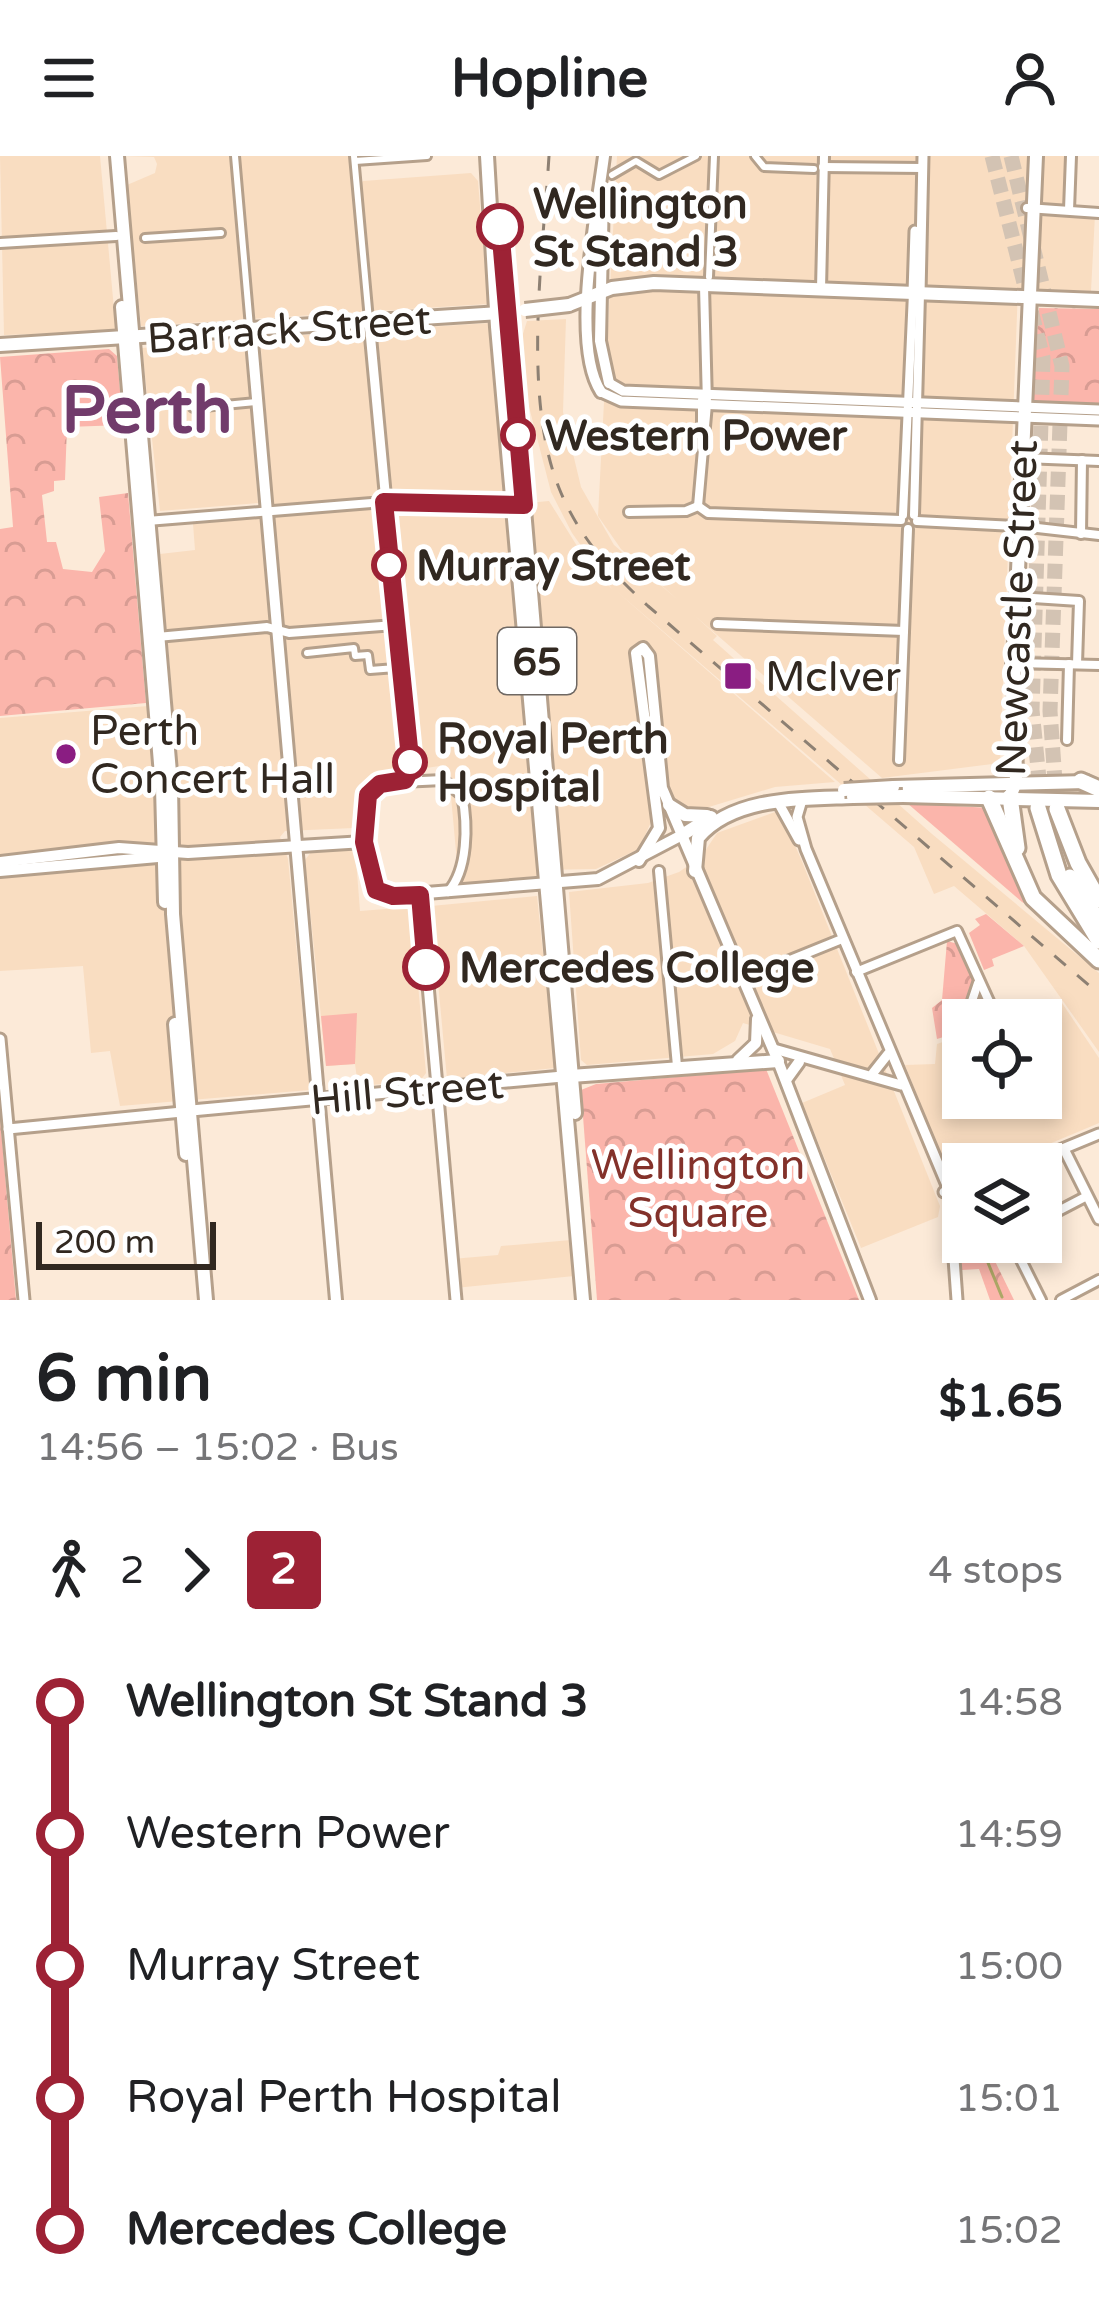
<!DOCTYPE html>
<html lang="en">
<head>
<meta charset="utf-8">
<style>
	:root { --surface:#fff; --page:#f2f2f2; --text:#202124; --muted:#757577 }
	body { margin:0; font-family:"Varela Round",sans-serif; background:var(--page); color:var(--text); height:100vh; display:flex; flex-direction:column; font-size:45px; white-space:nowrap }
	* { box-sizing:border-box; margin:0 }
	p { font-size:39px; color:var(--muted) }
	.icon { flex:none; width:66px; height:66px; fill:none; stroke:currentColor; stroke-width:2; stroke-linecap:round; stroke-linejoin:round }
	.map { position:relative; height:1144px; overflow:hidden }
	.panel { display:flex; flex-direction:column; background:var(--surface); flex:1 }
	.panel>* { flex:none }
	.badge { padding:0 24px; border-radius:9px; font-size:42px; line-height:78px }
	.controls { position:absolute; left:942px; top:843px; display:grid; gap:24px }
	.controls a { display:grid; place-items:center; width:120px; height:120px; border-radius:0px; background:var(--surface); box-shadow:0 6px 18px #0003; font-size:60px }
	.scale { position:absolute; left:36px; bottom:30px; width:180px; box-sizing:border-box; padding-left:12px; border:6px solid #312820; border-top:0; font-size:33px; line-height:42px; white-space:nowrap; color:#312820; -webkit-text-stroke:9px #fff; paint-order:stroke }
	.map>.badge { position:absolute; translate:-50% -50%; box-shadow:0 0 0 6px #fff }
	.legs { display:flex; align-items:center; gap:18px; height:132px; padding:0 36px; font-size:39px }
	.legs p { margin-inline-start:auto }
	.overview { display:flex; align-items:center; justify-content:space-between; height:204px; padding:0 36px }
	h1 { font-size:66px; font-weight:800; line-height:90px }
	ul { padding:0 36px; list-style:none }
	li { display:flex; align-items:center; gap:42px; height:132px; font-size:45px }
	li i { display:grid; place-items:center; width:18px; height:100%; margin:0 15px; background:currentColor }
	li i::after { content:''; width:30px; height:30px; margin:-15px; border:9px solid; border-radius:50%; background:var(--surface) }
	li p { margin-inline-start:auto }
	li:first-child i { background:linear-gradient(#0000 50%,currentColor 0) }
	li:last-child i { background:linear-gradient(currentColor 50%,#0000 0) }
	header { display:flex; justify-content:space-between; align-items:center; height:156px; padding:0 36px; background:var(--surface); font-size:54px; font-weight:800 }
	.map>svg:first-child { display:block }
</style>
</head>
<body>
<header><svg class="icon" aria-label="menu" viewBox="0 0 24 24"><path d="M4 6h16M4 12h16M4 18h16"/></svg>Hopline<svg class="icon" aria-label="person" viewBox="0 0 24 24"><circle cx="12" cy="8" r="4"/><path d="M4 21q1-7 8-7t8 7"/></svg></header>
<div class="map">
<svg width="1099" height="1144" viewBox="0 0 1099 1144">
	<defs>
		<pattern id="park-crowns" width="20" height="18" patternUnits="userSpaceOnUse" patternTransform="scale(3)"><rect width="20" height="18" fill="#fbb5ab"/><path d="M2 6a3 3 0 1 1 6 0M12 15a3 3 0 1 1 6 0" fill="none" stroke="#d89c93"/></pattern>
	</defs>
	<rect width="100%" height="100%" fill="#fcead8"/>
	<g fill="#f9ddc1">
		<path d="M0 0H100L116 175 4 179Z"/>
		<path d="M125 0H354L358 30 363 25 471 17 478 25 488 148 141 170 127 29 155 17 157 8 154 1Z"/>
		<path d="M617 0H1071L1069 57 1095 59 1091 135 1018 132 1000 607 882 622 694 459 717 480 713 484 932 678 1099 817V896L1024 790 954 730 934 738 914 691 614 433 835 626 775 631 699 654 683 653 651 666 639 693 596 713 539 714 536 720 459 728 449 619 439 610 370 621 357 640 354 672 285 675 280 681 288 703 310 934 120 950 110 895 91 897 83 810 0 815V562L173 548 160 398 195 394 193 368 260 362 273 344 260 182 490 167 505 339 528 347 549 345 587 406 612 433 572 377 551 336 528 247 522 181 527 165 566 163 563 256 581 331 614 389 678 444 621 393 598 360Z"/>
		<path d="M245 183 258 347 160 355 142 192Z"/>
		<path d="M775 656 782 660 801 703 940 1050 938 1061 861 1092 802 947 845 929 830 893 743 867 735 885 713 898 587 909 581 904 569 736 648 727 679 716 701 701 717 677Z"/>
		<path d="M355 691 360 755 411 751 426 917 420 925 358 930 355 908 326 910 305 704 312 695Z"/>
		<path d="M537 740 555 912 447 923 431 750Z"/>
		<path d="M1060 844 1099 902V967L1002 1008H963V1021L956 1019 945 1009 905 909 935 908 937 888 963 879V942H1041V874L1054 868 1046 851Z"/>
		<path d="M571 1084 574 1120 455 1132 452 1103 498 1099 501 1090Z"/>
	</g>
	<g fill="#fbb5ab">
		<path d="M907 647 989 652 1041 756 1022 746Z"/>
		<path d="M986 758 1024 790 992 803 994 810 984 814 969 777 980 769 975 763Z"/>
		<path d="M357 857 355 908 326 910 321 860Z"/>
	</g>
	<g fill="url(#park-crowns)">
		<path d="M1039 152 1099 153V248L1032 245Z"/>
		<path d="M109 193 117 200 123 269 67 271 65 324 54 325V335L42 339 47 386H56L63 413 92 416 105 395 99 341 128 337 146 547 0 560V373L13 371 0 201Z"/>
		<path d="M947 785 958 788 976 831 963 875 937 883 932 852 942 844Z"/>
		<path d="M766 913 859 1144H597L581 934 596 928Z"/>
		<path d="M0 962 16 1144H0Z"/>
		<path d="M963 1052V1086H1002L1005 1092 992 1099 1014 1144H990L979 1113 962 1114 957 1053Z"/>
	</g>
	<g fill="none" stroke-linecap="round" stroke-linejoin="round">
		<g stroke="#ada766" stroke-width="3">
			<path d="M977 1086 982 1092"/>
			<path d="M984 1097 1002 1141"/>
		</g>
		<g stroke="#d3c3b3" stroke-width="15" stroke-dasharray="15 8" stroke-linecap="butt">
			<path d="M992 0 1043 202 1032 554 1042 652"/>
			<path d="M1011 0 1062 210 1050 555 1057 653"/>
		</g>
		<defs>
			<g id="pedestrian">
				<path d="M235 0 250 171"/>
				<path d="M354 0 369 164"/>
				<path d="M755 0 764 11 814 13"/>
				<path d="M355 5 427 0"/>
				<path d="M612 19 636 5 659 19 696 0"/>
				<path d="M145 82 221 77"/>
				<path d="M709 121 714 0"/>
				<path d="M193 252 257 246"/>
				<path d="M307 497 354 492 355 500 368 499 370 514 396 512"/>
			</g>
			<g id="minor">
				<path d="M823 11 922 12"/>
				<path d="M1027 52 1099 57"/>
				<path d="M1069 54 1071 0"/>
				<path d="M0 87 116 80"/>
				<path d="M821 133 824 0"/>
				<path d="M702 283V244"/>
				<path d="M1023 302 1099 305"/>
				<path d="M698 350 707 248 704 130"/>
				<path d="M629 356 686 355 698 350 708 357 901 364"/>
				<path d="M903 359 913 137"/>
				<path d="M914 359 920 138"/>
				<path d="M147 365 384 346"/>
				<path d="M917 365 1015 370"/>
				<path d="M1020 370 1099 379"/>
				<path d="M1081 378 1082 304"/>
				<path d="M1018 441 1079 445 1077 508"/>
				<path d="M717 468 904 475"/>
				<path d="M157 481 267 471 289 477 395 469"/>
				<path d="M1011 507 1099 509"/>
				<path d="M1067 584 1069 508"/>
				<path d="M899 604 908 373"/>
				<path d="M401 626 443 624 462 639C468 669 468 714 448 736"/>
				<path d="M659 715 677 910"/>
				<path d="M856 816 957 775 992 852 989 864"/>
				<path d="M743 823 842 783"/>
				<path d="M972 864 969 854 978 827"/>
				<path d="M1041 1064 1087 1040"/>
				<path d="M1012 1086 1041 1144"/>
				<path d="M1061 1144 1099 1124"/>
			</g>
			<g id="tertiary">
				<path d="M913 137 915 75"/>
				<path d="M920 138 923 0"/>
				<path d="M369 165 411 612 400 626"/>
				<path d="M609 227 623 235 1099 254"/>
				<path d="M601 236 621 245 1099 264"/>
				<path d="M384 346 517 349"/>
				<path d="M802 644 797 661 806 693 949 1034 957 1144"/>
				<path d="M778 646 799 684"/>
				<path d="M420 739 456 1144"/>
				<path d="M0 883 24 1144"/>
				<path d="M774 893 901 929"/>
				<path d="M873 917 888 898"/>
				<path d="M8 973 182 956"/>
				<path d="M1064 993 1099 1063"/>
				<path d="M1026 1008 1099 978"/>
				<path d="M944 1036 963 1031"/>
			</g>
			<g id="secondary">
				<path d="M603 35 600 185 609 227"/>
				<path d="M251 174 336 1144"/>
				<path d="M601 236C570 189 597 55 604 0"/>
				<path d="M400 626 376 631 364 652 372 727 389 740 598 723 682 679"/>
				<path d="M639 705 659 672 636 497 643 492 649 500 662 632 778 905 870 1144"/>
				<path d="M0 706 119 692 188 697 364 686"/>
				<path d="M0 715 169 700"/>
				<path d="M738 904 756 887 757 863"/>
				<path d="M786 924 799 906"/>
				<path d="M186 955 568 920"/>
			</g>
			<g id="primary">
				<path d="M117 0 171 628 173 758 206 1144"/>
				<path d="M487 0 497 171 583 1144"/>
				<path d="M501 81 575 957"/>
				<path d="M569 149 612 132 654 127 1099 144"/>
				<path d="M122 151 162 631 165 746"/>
				<path d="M0 189 500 157"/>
				<path d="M893 631 1086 626"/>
				<path d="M903 640 1099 645"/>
				<path d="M1010 641 1016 626 1014 507 1036 0"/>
				<path d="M669 649 685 659 707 660"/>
				<path d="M682 679 711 661"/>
				<path d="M695 715 698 682C733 640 804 643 853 641"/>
				<path d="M175 868 186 998"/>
				<path d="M571 920 778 905"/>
			</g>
			<g id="motorway">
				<path d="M1081 625 1099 633"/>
				<path d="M1010 641 1017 692"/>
				<path d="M989 642 1033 742 1099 804"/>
				<path d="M1038 652 1059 719 1099 785"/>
				<path d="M1057 653 1078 707 1099 744"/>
				<path d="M1070 721 1099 766"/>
			</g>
		</defs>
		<use href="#pedestrian" stroke="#b5a08b" stroke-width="12"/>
		<use href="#minor" stroke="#b5a08b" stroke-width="14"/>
		<use href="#tertiary" stroke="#b5a08b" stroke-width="15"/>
		<use href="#secondary" stroke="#b5a08b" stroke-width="16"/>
		<use href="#primary" stroke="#b5a08b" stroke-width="18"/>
		<use href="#motorway" stroke="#b5a08b" stroke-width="21"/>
		<use href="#pedestrian" stroke="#fff" stroke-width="6"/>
		<use href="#minor" stroke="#fff" stroke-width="8"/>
		<use href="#tertiary" stroke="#fff" stroke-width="9"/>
		<use href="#secondary" stroke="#fff" stroke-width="10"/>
		<use href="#primary" stroke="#fff" stroke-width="12"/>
		<use href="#motorway" stroke="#fff" stroke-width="15"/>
		<path stroke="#8d8073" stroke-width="3" stroke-dasharray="15 15" stroke-linecap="butt" d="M549 0C543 98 522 241 559 332 578 380 611 416 648 450L1099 838"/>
		<defs>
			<g id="primary-bridge">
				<path d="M525 154 569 149"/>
				<path d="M844 634 893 631"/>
				<path d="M853 641 903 640"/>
			</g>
		</defs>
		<use href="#primary-bridge" stroke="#b5a08b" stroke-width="18" stroke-linecap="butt"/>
		<use href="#primary-bridge" stroke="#fff" stroke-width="12"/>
	</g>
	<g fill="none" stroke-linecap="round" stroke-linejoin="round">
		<defs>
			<path id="line-1" d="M426 811 420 739 393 740 376 734 364 686 368 639 380 628 405 624 411 612 384 346 524 349 500 71"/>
		</defs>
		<use href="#line-1" stroke="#fff" stroke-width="27"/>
		<use href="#line-1" stroke="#9d2235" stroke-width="18"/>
	</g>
	<g fill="#fff" stroke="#9d2235" stroke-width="6">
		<circle cx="500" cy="71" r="21"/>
		<circle cx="518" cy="279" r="15"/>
		<circle cx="389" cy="409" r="15"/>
		<circle cx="410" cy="606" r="15"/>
		<circle cx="426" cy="811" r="21"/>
	</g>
	<g fill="#8a1d82" stroke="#fff" stroke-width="4.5">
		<rect x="723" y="505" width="30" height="30" rx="6"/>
		<circle cx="66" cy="598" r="12"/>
	</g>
	<g text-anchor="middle" stroke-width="10" stroke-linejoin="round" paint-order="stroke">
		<rect fill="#fff" stroke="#6f6863" stroke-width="3" x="498" y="472" width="78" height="66" rx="9"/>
		<g font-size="39" font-weight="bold" fill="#312820">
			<text x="537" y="519">65</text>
		</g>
		<g font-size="42" font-weight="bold" fill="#312820" stroke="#fff" text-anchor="start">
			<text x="533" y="62">Wellington<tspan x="533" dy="48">St Stand 3</tspan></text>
			<text x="545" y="294">Western Power</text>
			<text x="416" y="424">Murray Street</text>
			<text x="437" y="597">Royal Perth<tspan x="437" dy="48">Hospital</tspan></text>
			<text x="459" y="826">Mercedes College</text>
		</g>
		<g font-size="42" fill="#312820" stroke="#fff">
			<text transform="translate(289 172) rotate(-4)" y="15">Barrack Street</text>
			<text transform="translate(1016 452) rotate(-88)" y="15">Newcastle Street</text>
			<text transform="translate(407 935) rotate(-5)" y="15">Hill Street</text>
		</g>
		<g font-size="42" fill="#312820" stroke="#fff" text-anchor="start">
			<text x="765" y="535">McIver</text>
			<text x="90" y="589">Perth<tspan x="90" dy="48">Concert Hall</tspan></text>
		</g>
		<g font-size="42" fill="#83312a" stroke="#fff">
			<text x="698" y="1023">Wellington<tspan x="698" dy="48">Square</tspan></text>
		</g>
		<g font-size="66" font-weight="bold" fill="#713b6b" stroke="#fff">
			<text x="147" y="276">Perth</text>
		</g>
	</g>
</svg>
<div class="controls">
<a><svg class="icon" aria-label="locate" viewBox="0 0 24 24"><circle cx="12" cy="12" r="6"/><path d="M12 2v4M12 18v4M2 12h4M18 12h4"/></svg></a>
<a><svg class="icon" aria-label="layers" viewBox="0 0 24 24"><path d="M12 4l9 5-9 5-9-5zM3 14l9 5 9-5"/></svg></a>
</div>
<div class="scale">200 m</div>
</div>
<section class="panel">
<div class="overview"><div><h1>6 min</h1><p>14:56 – 15:02 · Bus</p></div><b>$1.65</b></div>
<div class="legs"><svg class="icon" aria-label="walk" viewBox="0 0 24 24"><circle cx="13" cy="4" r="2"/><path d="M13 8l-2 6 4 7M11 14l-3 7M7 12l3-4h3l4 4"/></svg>2<svg class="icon" aria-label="forward" viewBox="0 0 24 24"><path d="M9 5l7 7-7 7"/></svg><b class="badge" style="background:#9d2235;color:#fff">2</b><p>4 stops</p></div>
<ul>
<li><i style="color:#9d2235"></i><b>Wellington St Stand 3</b><p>14:58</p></li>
<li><i style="color:#9d2235"></i><span>Western Power</span><p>14:59</p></li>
<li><i style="color:#9d2235"></i><span>Murray Street</span><p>15:00</p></li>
<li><i style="color:#9d2235"></i><span>Royal Perth Hospital</span><p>15:01</p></li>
<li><i style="color:#9d2235"></i><b>Mercedes College</b><p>15:02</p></li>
</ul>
</section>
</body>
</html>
